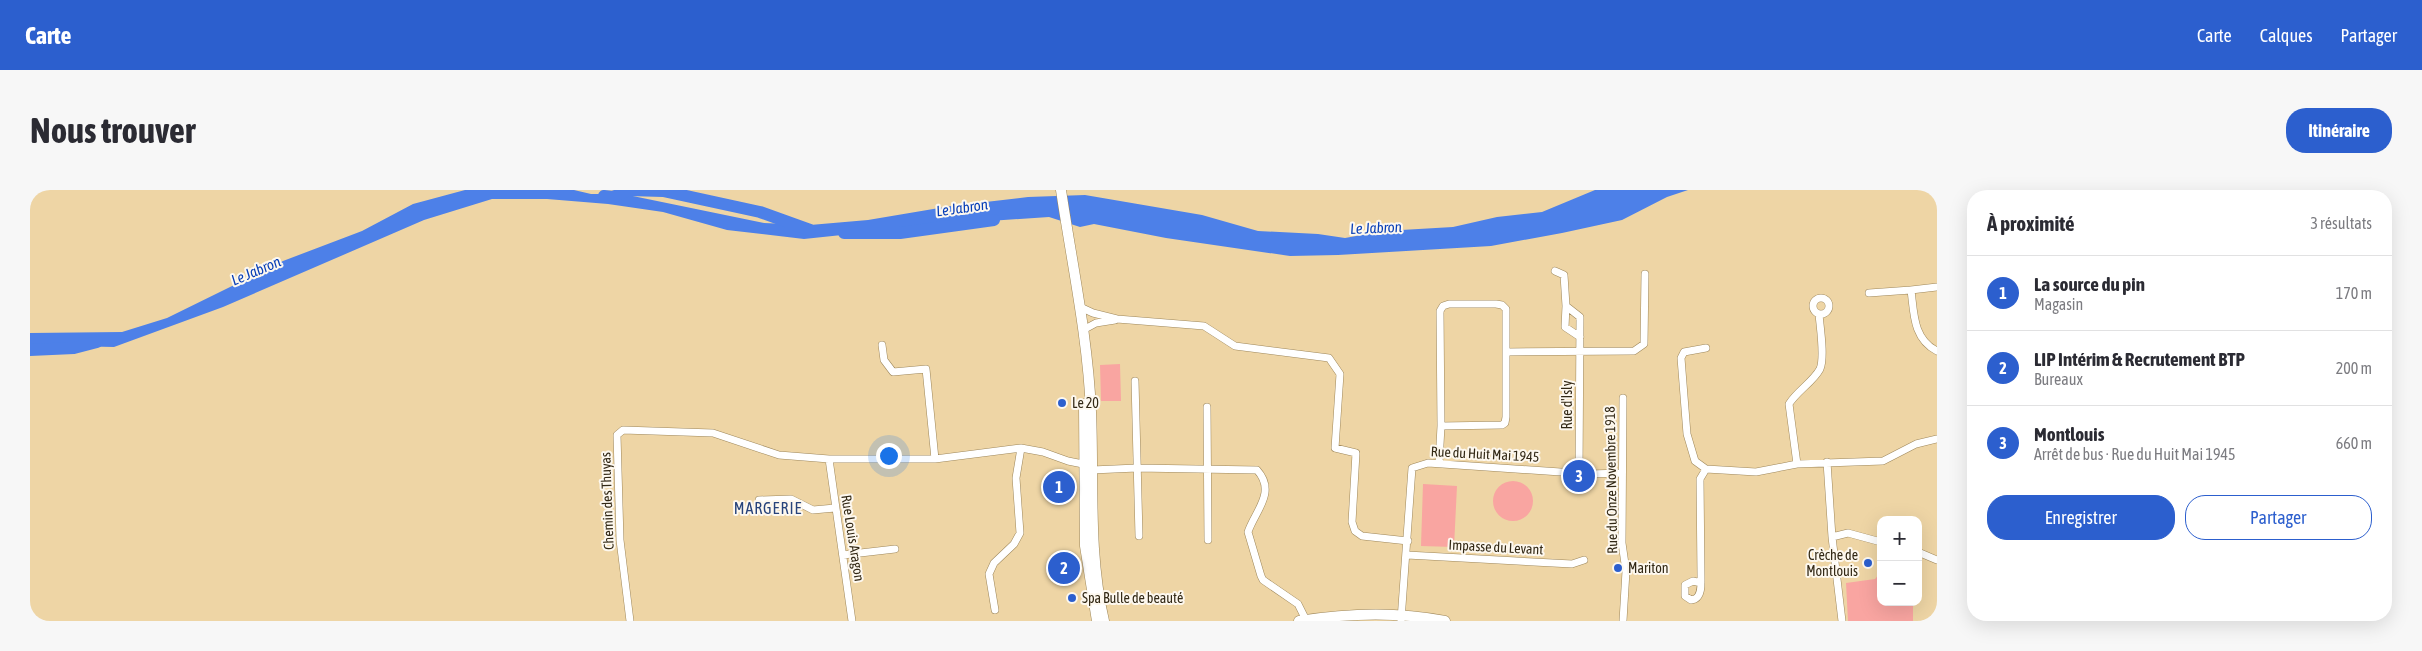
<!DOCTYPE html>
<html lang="fr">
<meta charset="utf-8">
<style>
body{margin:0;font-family:"Asap Condensed",sans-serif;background:#f7f7f7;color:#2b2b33}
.controls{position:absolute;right:15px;bottom:15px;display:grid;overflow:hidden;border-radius:10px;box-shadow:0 5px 20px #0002}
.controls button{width:45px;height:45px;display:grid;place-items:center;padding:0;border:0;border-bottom:1px solid #e1e1e2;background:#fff;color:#2b2b33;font:25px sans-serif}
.you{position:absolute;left:858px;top:265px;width:18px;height:18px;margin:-12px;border:4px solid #fff;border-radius:50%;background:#1a73e8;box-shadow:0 0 0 8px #1a73e833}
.badge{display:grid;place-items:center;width:32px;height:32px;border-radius:50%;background:#2c5fce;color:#fff;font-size:16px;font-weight:700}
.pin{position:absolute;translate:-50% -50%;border:2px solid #fff;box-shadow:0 1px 5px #0006}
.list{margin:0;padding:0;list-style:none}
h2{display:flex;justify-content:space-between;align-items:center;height:65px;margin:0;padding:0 20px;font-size:21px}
h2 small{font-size:16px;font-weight:400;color:#7c7c81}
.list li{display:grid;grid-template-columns:32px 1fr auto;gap:15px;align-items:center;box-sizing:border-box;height:75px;padding:0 20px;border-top:1px solid #e1e1e2}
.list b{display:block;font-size:19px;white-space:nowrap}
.list p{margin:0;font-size:16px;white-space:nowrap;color:#7c7c81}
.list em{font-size:16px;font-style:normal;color:#7c7c81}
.actions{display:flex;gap:10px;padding:15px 20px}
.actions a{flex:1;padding:11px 0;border:1px solid #2c5fce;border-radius:20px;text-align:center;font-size:18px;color:#2c5fce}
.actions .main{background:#2c5fce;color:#fff}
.map{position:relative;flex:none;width:1907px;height:431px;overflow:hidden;border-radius:20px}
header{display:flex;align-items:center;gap:30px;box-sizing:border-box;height:70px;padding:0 25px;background:#2c5fce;color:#fff}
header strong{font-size:24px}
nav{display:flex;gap:28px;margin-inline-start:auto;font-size:18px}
.intro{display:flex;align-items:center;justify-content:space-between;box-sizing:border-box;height:120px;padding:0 30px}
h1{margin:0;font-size:35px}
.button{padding:12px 22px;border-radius:20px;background:#2c5fce;color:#fff;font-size:18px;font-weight:700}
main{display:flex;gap:30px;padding:0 30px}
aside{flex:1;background:#fff;border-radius:20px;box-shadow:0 5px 20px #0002}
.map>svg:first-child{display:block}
.green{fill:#f9a5a1}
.water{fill:#4d80e8}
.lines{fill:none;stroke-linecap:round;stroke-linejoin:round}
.river{stroke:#4d80e8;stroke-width:12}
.street-casing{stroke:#9e875a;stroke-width:8}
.secondary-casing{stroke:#9e875a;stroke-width:11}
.street{stroke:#fff;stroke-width:7}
.secondary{stroke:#fff;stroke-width:10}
.poi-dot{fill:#2c5fce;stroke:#fdf8ef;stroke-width:2}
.labels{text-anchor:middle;stroke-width:4;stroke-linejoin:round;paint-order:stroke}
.poi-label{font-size:14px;fill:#322815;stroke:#fdf8ef;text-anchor:start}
.street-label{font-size:14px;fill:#322815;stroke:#fdf8ef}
.water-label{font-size:15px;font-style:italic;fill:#073eb7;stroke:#fdf8ef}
.quarter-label{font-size:16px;letter-spacing:1px;fill:#27437a;stroke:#fdf8ef}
</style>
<header>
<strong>Carte</strong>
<nav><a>Carte</a><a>Calques</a><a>Partager</a></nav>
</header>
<div class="intro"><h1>Nous trouver</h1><a class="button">Itinéraire</a></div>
<main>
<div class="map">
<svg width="1907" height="431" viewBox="0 0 1907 431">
<rect width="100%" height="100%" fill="#eed5a5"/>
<!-- green -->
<path class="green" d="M1090 174 1091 211H1071L1070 175Z
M1463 311a20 20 0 1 1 40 0a20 20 0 1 1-40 0Z
M1393 294 1427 296 1424 357 1391 356Z
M1851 382V412H1883V431H1818L1816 393 1845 389Z"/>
<!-- water -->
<path class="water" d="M435 0H544L561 4H593L734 33 780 35 838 30 921 16 998 7 1055 5 1172 25 1228 41 1288 44 1315 48 1354 41 1423 37 1467 27 1512 22 1565 0H1658L1637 7 1592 30 1532 43 1461 56 1308 65 1260 66 1136 48 1064 34 1050 37 1019 27 916 34 774 49 697 40 633 22 578 14 517 9H462L394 30 193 117 84 157 38 156 0 165V143L92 142 137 128 253 71 332 41 383 14Z"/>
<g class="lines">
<!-- river -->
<path class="river" d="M574 6 583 7 599 0 633 1 730 22 780 40
M814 43H870L964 30
M0 160 44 158 67 152"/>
<defs>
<path id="street" d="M1525 81 1534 85 1536 116 1550 127 1549 283
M1907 97 1881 100C1884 123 1883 149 1907 161
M1839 103 1881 100
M1783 116a8 8 0 1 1 16 0a8 8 0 1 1-16 0Z
M1419 114H1466L1472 115 1476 119V227L1475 233 1472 235 1411 236 1410 121 1413 116Z
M1536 116 1535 137 1550 147
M1050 117 1063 123 1087 129 1174 136 1205 156 1299 168 1310 184 1305 258 1326 263 1322 332 1325 341 1332 346 1378 351
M1053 140 1066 133 1085 130
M852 155 854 170 863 182 896 179 905 269
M1676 158 1654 162 1651 168 1657 244 1665 271 1676 279 1726 282 1767 274 1853 271 1886 254 1907 249
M1477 162 1604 161 1614 154 1615 84
M1105 191 1109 346
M1177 217 1178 350
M799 269 822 431
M1797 272 1802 347 1812 431
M1409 273 1411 236
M1767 274 1759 214C1767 201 1783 192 1790 179 1795 167 1790 137 1789 124
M1062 280 1107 278 1227 280C1247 302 1225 321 1218 342L1231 386 1233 390 1268 414 1276 430
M729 310 761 309 783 320 805 318
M1802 347 1818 343 1851 352
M1888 362 1907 370
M813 365 865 359
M1377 365 1542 374 1554 370
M1671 393 1663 391 1655 395V406L1661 410 1665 409C1672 405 1671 394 1671 386L1670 289 1676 279
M965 420 959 384 964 373 984 354 990 343 986 288 991 258
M1371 430 1382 278 1398 273 1560 284 1592 283
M600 431 590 350 587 245 593 240 683 243 749 265 799 269H905L991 258 1013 262 1038 271 1058 275
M1593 431 1596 381 1592 353 1593 208"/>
<path id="secondary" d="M1031 0C1042 74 1058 148 1061 222 1064 291 1058 363 1074 431
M1054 214 1055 356 1067 431
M1269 431C1318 423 1365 421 1415 431"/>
</defs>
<!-- street casing -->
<use href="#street" class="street-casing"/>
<!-- secondary casing -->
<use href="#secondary" class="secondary-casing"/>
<!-- street -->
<use href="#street" class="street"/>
<!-- secondary -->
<use href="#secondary" class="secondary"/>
</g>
<!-- markers -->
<g class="poi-dot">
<circle cx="1032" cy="213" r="5"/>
<circle cx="1838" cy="373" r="5"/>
<circle cx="1588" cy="378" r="5"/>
<circle cx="1042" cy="408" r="5"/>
</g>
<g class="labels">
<!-- poi labels -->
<g class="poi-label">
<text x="1042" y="218">Le 20</text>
<text x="1828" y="370" text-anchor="end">Crèche de<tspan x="1828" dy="16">Montlouis</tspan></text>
<text x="1598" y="383">Mariton</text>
<text x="1052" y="413">Spa Bulle de beauté</text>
</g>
<!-- street labels -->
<g class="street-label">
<text transform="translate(1537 215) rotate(-90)" y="5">Rue d'Isly</text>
<text transform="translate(1455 264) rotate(3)" y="5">Rue du Huit Mai 1945</text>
<text transform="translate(1581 290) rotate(-91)" y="5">Rue du Onze Novembre 1918</text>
<text transform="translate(577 311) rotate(-92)" y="5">Chemin des Thuyas</text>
<text transform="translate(823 348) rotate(81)" y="5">Rue Louis Aragon</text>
<text transform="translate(1466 357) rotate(3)" y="5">Impasse du Levant</text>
</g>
<!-- water labels -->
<g class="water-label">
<text transform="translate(932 18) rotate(-8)" y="5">Le Jabron</text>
<text transform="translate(1346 38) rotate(-2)" y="5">Le Jabron</text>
<text transform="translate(226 81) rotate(-23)" y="5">Le Jabron</text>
</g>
<!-- quarter labels -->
<g class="quarter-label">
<text x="738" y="324">MARGERIE</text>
</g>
</g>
</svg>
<div class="controls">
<button>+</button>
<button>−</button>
</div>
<div class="you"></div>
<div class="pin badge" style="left:1029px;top:297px">1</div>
<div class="pin badge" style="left:1034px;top:378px">2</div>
<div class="pin badge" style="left:1549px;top:286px">3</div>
</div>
<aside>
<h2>À proximité<small>3 résultats</small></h2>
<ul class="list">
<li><span class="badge">1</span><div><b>La source du pin</b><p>Magasin</p></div><em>170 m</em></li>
<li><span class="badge">2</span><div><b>LIP Intérim &amp; Recrutement BTP</b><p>Bureaux</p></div><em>200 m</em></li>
<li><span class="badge">3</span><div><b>Montlouis</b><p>Arrêt de bus · Rue du Huit Mai 1945</p></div><em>660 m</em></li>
</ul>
<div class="actions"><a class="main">Enregistrer</a><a>Partager</a></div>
</aside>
</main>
